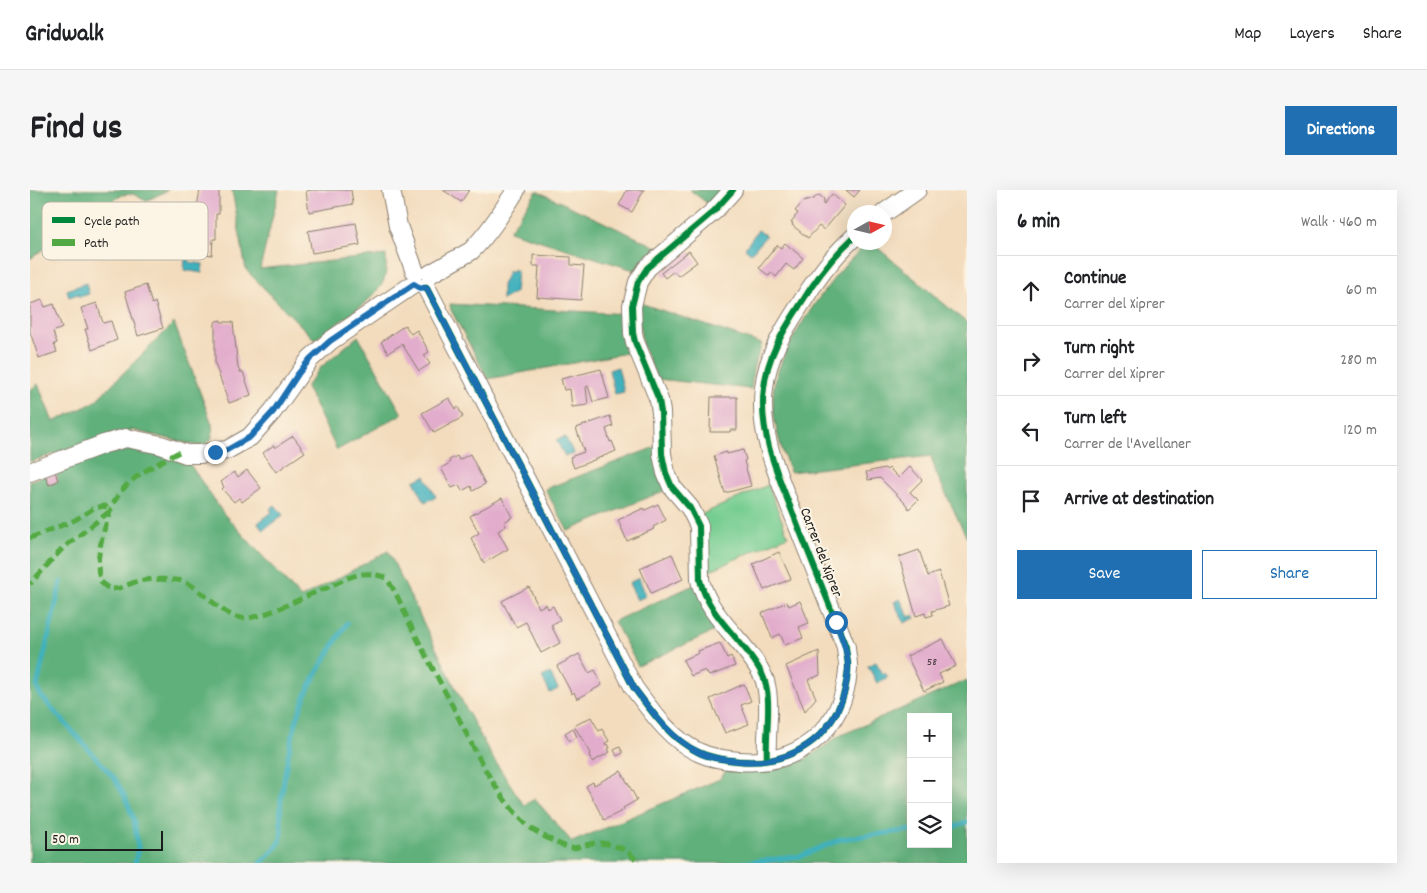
<!DOCTYPE html>
<meta charset="utf-8">
<style>
body{margin:0;font-family:Dekko,sans-serif;background:#f6f6f6;color:#202124}
.controls{position:absolute;right:15px;bottom:15px;display:grid;overflow:hidden;border-radius:0px;box-shadow:0 5px 20px #0002}
.controls button{width:45px;height:45px;display:grid;place-items:center;padding:0;border:0;border-bottom:1px solid #e0e0e0;background:#fff;color:#202124;font:25px sans-serif}
.compass{position:absolute;left:817px;top:15px;width:45px;height:45px;border-radius:50%;background:#fff;box-shadow:0 5px 20px #0002;rotate:82deg}
.scale{position:absolute;left:15px;bottom:12px;width:118px;box-sizing:border-box;padding-left:5px;border:2px solid #1c1c1c;border-top:0;font-size:14px;line-height:18px;white-space:nowrap;color:#1c1c1c;-webkit-text-stroke:4px #fcf5e5;paint-order:stroke}
.stop{position:absolute;width:15px;height:15px;margin:-11px;border:4px solid #1f6fb2;border-radius:50%;background:#fff}
.stop.end{background:#1f6fb2;border-color:#fff;box-shadow:0 1px 5px #0008}
.list{margin:0;padding:0;list-style:none}
h2{display:flex;justify-content:space-between;align-items:center;height:65px;margin:0;padding:0 20px;font-size:21px}
h2 small{font-size:16px;font-weight:400;color:#757577}
.list li{display:grid;grid-template-columns:32px 1fr auto;gap:15px;align-items:center;box-sizing:border-box;height:70px;padding:0 20px;border-top:1px solid #e0e0e0}
.list b{display:block;font-size:19px;white-space:nowrap}
.list p{margin:0;font-size:16px;white-space:nowrap;color:#757577}
.list em{font-size:16px;font-style:normal;color:#757577}
.actions{display:flex;gap:10px;padding:15px 20px}
.actions a{flex:1;padding:11px 0;border:1px solid #1f6fb2;border-radius:0px;text-align:center;font-size:18px;color:#1f6fb2}
.actions .main{background:#1f6fb2;color:#fff}
.icon{flex:none;width:28px;height:28px;fill:none;stroke:currentColor;stroke-width:2;stroke-linecap:round;stroke-linejoin:round}
.map{position:relative;flex:none;width:937px;height:673px;overflow:hidden;border-radius:0px}
header{display:flex;align-items:center;gap:30px;box-sizing:border-box;height:70px;padding:0 25px;background:#fff;border-bottom:1px solid #e0e0e0}
header strong{font-size:24px}
nav{display:flex;gap:28px;margin-inline-start:auto;font-size:18px}
.intro{display:flex;align-items:center;justify-content:space-between;box-sizing:border-box;height:120px;padding:0 30px}
h1{margin:0;font-size:35px}
.button{padding:12px 22px;border-radius:0px;background:#1f6fb2;color:#fff;font-size:18px;font-weight:700}
main{display:flex;gap:30px;padding:0 30px}
aside{flex:1;background:#fff;border-radius:0px;box-shadow:0 5px 20px #0002}
.map>svg:first-child{display:block}
.green{fill:#76cd92;stroke:#497457}
.forest{fill:#60b07c;stroke:#3e664c;fill-rule:evenodd}
.water{fill:#41b0bc;stroke:#2e666c}
.lines{fill:none;stroke-linecap:round;stroke-linejoin:round}
.stream{stroke:#41b0bc;stroke-width:5}
.building{fill:#e2adcc}
.minor-casing{stroke:#887c6c;stroke-width:20}
.minor{stroke:#fff;stroke-width:18}
.quiet{stroke:#52a943;stroke-width:5;stroke-dasharray:10 5;stroke-linecap:butt}
.cycleway-casing{stroke:#fcf5e5;stroke-width:9}
.cycleway{stroke:#00873e;stroke-width:6}
.route{stroke:#1f6fb2;stroke-width:6}
.labels{text-anchor:middle;stroke-width:4;stroke-linejoin:round;paint-order:stroke}
.number-label{font-size:12px;fill:#4e4048}
.street-label{font-size:15px;fill:#1c1c1c;stroke:#fcf5e5}
.key{fill:#fcf5e5;stroke:#b9b4a9;stroke-width:1}
.key-label{font-size:14px;fill:#1c1c1c}
</style>
<header>
<strong>Gridwalk</strong>
<nav><a>Map</a><a>Layers</a><a>Share</a></nav>
</header>
<div class="intro"><h1>Find us</h1><a class="button">Directions</a></div>
<main>
<div class="map">
<svg width="937" height="673" viewBox="0 0 937 673">
<rect width="100%" height="100%" fill="#fcf5e5"/>
<filter id="ink" filterUnits="userSpaceOnUse"><feTurbulence type="fractalNoise" baseFrequency=".02" numOctaves="2"/><feDisplacementMap in="SourceGraphic" scale="10" xChannelSelector="R" yChannelSelector="G"/><feConvolveMatrix kernelMatrix="1 2 1 2 8 2 1 2 1" color-interpolation-filters="sRGB"/></filter>
<filter id="wash" filterUnits="userSpaceOnUse"><feTurbulence type="fractalNoise" baseFrequency=".0096" numOctaves="4" result="noise"/><feDisplacementMap in="SourceGraphic" scale="20" xChannelSelector="R" yChannelSelector="G"/><feGaussianBlur stdDeviation="1.12" result="paint"/><feColorMatrix in="noise" values="0 0 0 0 0 0 0 0 0 0 0 0 0 0 0 0 0 1.4 0 .05"/><feComposite in="paint" operator="in"/></filter>
<g filter="url(#wash)">
<rect width="100%" height="100%" fill="#f3dcbd"/>
<!-- green -->
<path class="green" d="M738 295 758 346 674 383 670 325Z"/>
<!-- forest -->
<path class="forest" d="M0 0H138L116 11 103 4 91 5 0 69Z
M202 0H249L230 79 356 65C356 74 357 83 353 92 344 112 303 135 285 150L216 80Z
M660 0H696L681 16Z
M507 1 631 59 607 81 479 41Z
M838 53H842L937 133V348L906 283 901 266 760 282C750 255 740 226 744 196 751 154 806 79 838 53Z
M607 112 732 154 723 179 721 199 627 189 612 154Z
M420 114 596 124 602 162 458 189 421 120Z
M144 133 182 234C183 247 183 253 169 256L102 240 32 261 0 272V200L8 194 23 232 63 213Z
M328 146 372 224 307 260 276 197 290 178Z
M628 256 638 299 538 341 515 299Z
M101 260H114L159 273 193 323 271 408 358 361 433 513 462 567 494 615 505 609 542 652 690 589 696 581C748 584 766 579 807 547L937 490V673H0V291L15 285 19 295 28 291 25 281C50 272 74 261 101 260ZM881 527H918V654H881Z
M666 394 693 437 608 476 584 431Z"/>
<!-- water -->
<path class="water" d="M728 40 736 46 721 63 715 58Z
M155 68 160 69 159 72 173 74 172 83 154 80Z
M479 80 481 83 482 80H487L485 103 472 110V95Z
M56 93 59 104 49 107 48 104 39 107 37 100Z
M588 177 594 202 585 204 579 180Z
M535 247 544 264 535 266 526 250Z
M395 286 406 307 395 312 384 291Z
M245 315 253 325 233 340 228 333 242 322 240 319Z
M609 388 616 406 607 410 599 393Z
M870 409 879 427 883 425 885 428 874 433 864 412Z
M846 472 853 484 855 483 858 487 847 493 838 476Z
M520 483 528 499 520 503 512 487Z"/>
<g class="lines">
<!-- stream -->
<path class="stream" d="M31 392 7 496 10 505 85 589 95 607 104 630 108 658 105 673
M918 639 937 632
M230 673C263 647 247 644 251 610 256 574 262 536 277 502 288 478 304 455 317 433
M713 673 771 666 811 649 881 640"/>
</g>
<g id="blocks">
<!-- building -->
<path class="building" d="M170 0H189V24H186V49H183L182 65 159 61Z
M282 0H321L323 14 279 22 276 1Z
M413 0H439L431 12Z
M597 0H614L602 22 589 15Z
M816 0H830L824 7Z
M802 4 815 15 794 40 789 36 778 48 762 35 763 33 761 32 768 23 765 21 773 12 783 9 789 5 794 9 793 15Z
M326 33 330 55 282 63 278 41Z
M755 53 773 68 764 80 756 74 746 87 741 82 739 86 729 78 747 55 751 58Z
M659 61 667 72 648 86 644 81 635 88 631 83Z
M503 65 541 67V75L554 76 551 110 507 107 509 76H503Z
M116 95 122 114 125 112 133 138 108 146 95 102Z
M12 110 15 117 24 114 32 138 23 142 27 153 24 154 27 162 9 168 0 142V114Z
M67 113 73 133 81 131 87 150 62 160 55 139H58L51 118Z
M191 130V132H203L208 178 210 182H213L221 205 199 213 185 174V133L186 131Z
M375 135 381 144 387 140 399 162 394 165 400 174 389 181 372 154 358 163 351 152Z
M571 179 579 208 563 212 558 196 556 197 558 215 542 217 540 199 534 200 531 189Z
M681 207H707V240H700V242H680Z
M419 208 426 219 428 217 433 227 404 243 392 223Z
M580 226 583 236 576 239 580 252 582 251 586 261 544 278 540 267 554 262 546 238Z
M263 246 275 262 246 282 233 263 244 255 245 258Z
M713 260 716 270 714 271 721 296 695 303 684 266 697 262V264Z
M440 264 455 294 443 301 441 296 432 301 429 295 422 298 411 278 420 273 419 270 427 266 429 270Z
M880 277 892 290 880 302 888 310 879 319 875 313 850 288 838 290 836 282 855 278 857 280 859 278 869 288Z
M217 280 231 298 212 312 209 308 204 312 192 299 194 297 191 292 204 282 208 287Z
M25 281 28 291 19 295 15 285Z
M472 308 482 327 474 332 476 336 468 341 478 359 454 373 441 348 449 343 440 326Z
M628 314 636 330 623 337 624 339 597 351 588 330 614 318 615 320Z
M889 360 898 386 909 382 919 416 902 421 903 425 896 427 895 423 886 426 869 367Z
M749 362 761 389 734 400 723 374Z
M642 364 653 389 621 403 610 378Z
M499 397 509 418 516 414 518 419 523 416 530 430 521 435 530 453 511 463 496 432 486 437 472 411Z
M770 411 779 433 769 437 773 448 755 455 750 444 742 448 732 423 757 412 759 416Z
M913 449 926 476 909 484 913 492 894 501 877 466Z
M690 453 697 468 701 466 705 476 679 486 675 480 661 486 653 470 669 463 668 461Z
M789 461 790 485 778 490 786 508 775 521 756 476Z
M549 464 559 483 565 480 572 495 547 509 544 502 542 504 527 476Z
M714 494 721 511 711 515 719 534 695 543 680 509Z
M561 527 569 541 572 539 579 551 575 553 576 555 578 554 580 558 578 559 580 562 562 572 559 565 561 563 544 536Z
M543 538 547 547 539 551 535 543Z
M590 557 593 563 587 566 584 560Z
M591 581 607 610 593 618 594 620 574 630 556 596 563 592 564 595Z"/>
</g>
</g>
<g filter="url(#ink)">
<use href="#blocks" fill-opacity="0" stroke="#887c6c" stroke-width="1"/>
<g class="lines">
<defs>
<path id="minor" d="M361 0 368 36 385 82
M703 0 684 21 617 78 608 92 602 116 603 143 605 152 629 210 631 222 632 264 636 283 642 297 660 318 669 336 670 390C679 429 717 452 733 486 743 507 735 546 737 570
M854 23 887 0
M400 84 441 61C459 43 472 22 486 0
M396 97 604 498C622 522 640 549 668 562 680 568 696 570 709 571 768 576 813 541 818 480 819 473 816 465 816 457 799 413 781 370 764 326 748 286 728 242 734 198 737 167 753 141 770 115 785 90 803 66 824 47
M0 282 74 254 96 248 131 255 156 264H170L197 260 220 247 243 221 280 169 300 151 384 94"/>
</defs>
<!-- minor casing -->
<use href="#minor" class="minor-casing"/>
<!-- minor -->
<use href="#minor" class="minor"/>
<!-- quiet -->
<path class="quiet" d="M149 262C122 277 91 289 80 322 74 338 55 397 83 399 92 399 100 393 108 391 119 389 135 389 146 390 171 391 191 432 218 428 243 424 266 410 289 401 313 392 329 376 356 388 369 405 374 424 384 442 397 469 412 495 426 523 446 562 464 603 496 634 503 641 533 658 543 658 550 657 558 654 565 653 581 652 600 659 608 673
M0 348 45 330 64 318 75 316 80 321 33 358 0 394"/>
<defs>
<path id="cycleway" d="M703 0 684 21 617 78 608 92 602 116 603 143 605 152 629 210 631 222 632 264 636 283 642 297 660 318 669 336 670 390C679 429 717 452 733 486 743 507 735 546 737 570
M396 97 604 498C622 522 640 549 668 562 680 568 696 570 709 571 768 576 813 541 818 480 819 473 816 465 816 457 799 413 781 370 764 326 748 286 728 242 734 198 737 167 753 141 770 115 785 90 803 66 824 47"/>
</defs>
<!-- cycleway casing -->
<use href="#cycleway" class="cycleway-casing"/>
<!-- cycleway -->
<use href="#cycleway" class="cycleway"/>
</g>
</g>
<g class="lines" filter="url(#ink)">
<!-- route -->
<path class="route" d="M185 262 197 260 220 247 243 222 268 184 280 169 300 151 384 94 390 98 396 97 604 498C622 522 640 548 668 562 679 568 696 570 709 571 768 576 813 541 818 480 819 464 812 448 806 432"/>
</g>
<g class="labels">
<!-- number labels -->
<g class="number-label">
<text x="902" y="475">58</text>
</g>
<!-- street labels -->
<g class="street-label">
<text transform="translate(792 362) rotate(69)" y="5">Carrer del Xiprer</text>
</g>
</g>
<!-- legend -->
<rect x="12" y="12" width="166" height="58" rx="8" class="key"/>
<rect x="22" y="27" width="23" height="6" fill="#00873e"/>
<rect x="22" y="49" width="23" height="7" fill="#52a943"/>
<g class="key-label">
<text x="54" y="35">Cycle path</text>
<text x="54" y="57">Path</text>
</g>
</svg>
<div class="controls">
<button>+</button>
<button>−</button>
<button><svg class="icon" aria-label="layers" viewBox="0 0 24 24"><path d="M12 4l9 5-9 5-9-5zM3 14l9 5 9-5"/></svg></button>
</div>
<svg class="compass" viewBox="-18 -18 36 36"><path d="M0-13l5 13h-10z" fill="#e53935"/><path d="M0 13l5-13h-10z" fill="#757577"/></svg>
<div class="scale">50 m</div>
<div class="stop" style="left:806px;top:432px"></div>
<div class="stop end" style="left:185px;top:262px"></div>
</div>
<aside>
<h2>6 min<small>Walk · 460 m</small></h2>
<ul class="list">
<li><svg class="icon" aria-label="ahead" viewBox="0 0 24 24"><path d="M12 20V5M6 11l6-6 6 6"/></svg><div><b>Continue</b><p>Carrer del Xiprer</p></div><em>60 m</em></li>
<li><svg class="icon" aria-label="right" viewBox="0 0 24 24"><path d="M7 20v-9h11M14 6l5 5-5 5"/></svg><div><b>Turn right</b><p>Carrer del Xiprer</p></div><em>280 m</em></li>
<li><svg class="icon" aria-label="left" viewBox="0 0 24 24"><path d="M17 20v-9H6M10 6l-5 5 5 5"/></svg><div><b>Turn left</b><p>Carrer de l'Avellaner</p></div><em>120 m</em></li>
<li><svg class="icon" aria-label="arrive" viewBox="0 0 24 24"><path d="M6 21V4h12l-3 4 3 4H6"/></svg><div><b>Arrive at destination</b></div></li>
</ul>
<div class="actions"><a class="main">Save</a><a>Share</a></div>
</aside>
</main>
